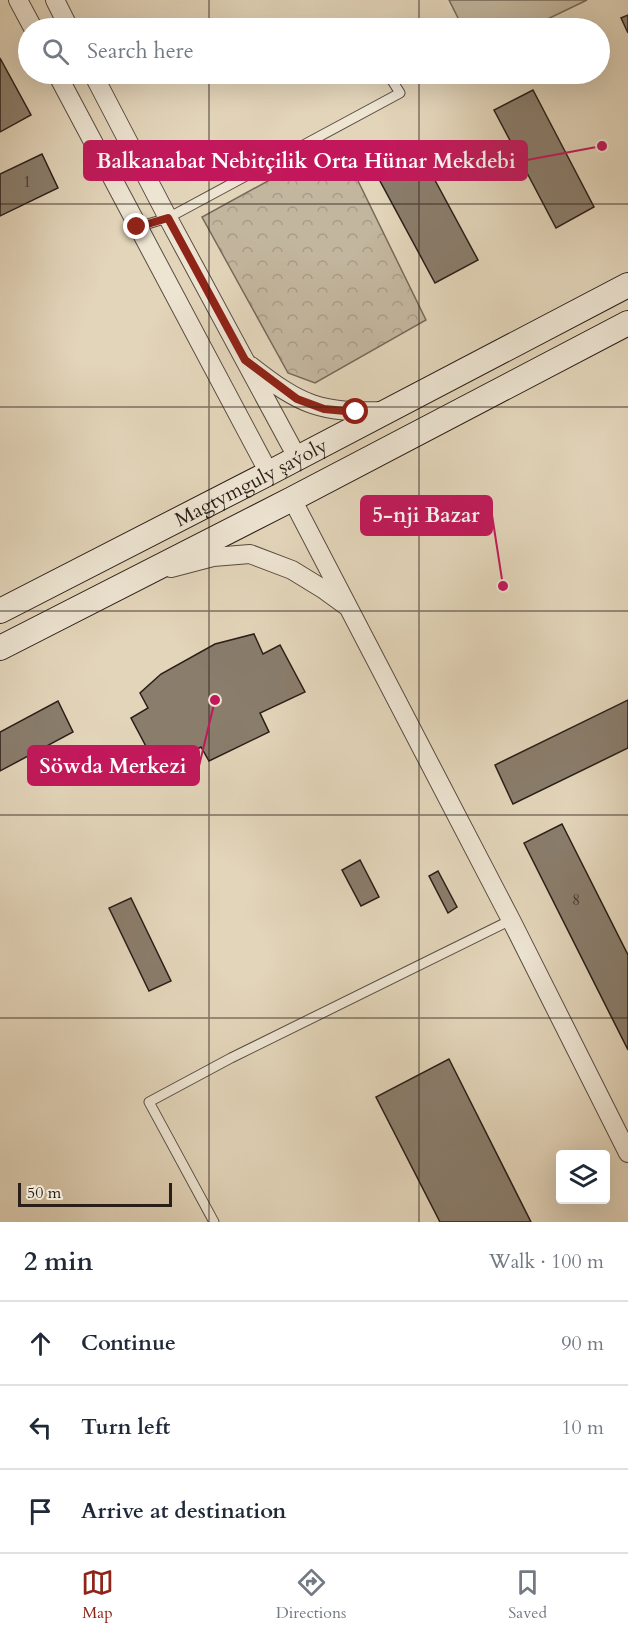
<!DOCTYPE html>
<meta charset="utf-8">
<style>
body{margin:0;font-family:Cardo,serif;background:#f2f2f3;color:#1f2937}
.controls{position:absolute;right:18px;bottom:18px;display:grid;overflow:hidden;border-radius:6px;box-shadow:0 6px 24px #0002}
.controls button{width:54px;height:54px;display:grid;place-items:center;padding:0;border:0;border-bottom:2px solid #e0e1e3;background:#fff;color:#1f2937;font:30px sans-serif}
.scale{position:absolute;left:18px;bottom:15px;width:154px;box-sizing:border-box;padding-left:6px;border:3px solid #291e18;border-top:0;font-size:16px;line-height:21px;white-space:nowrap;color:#291e18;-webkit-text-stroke:4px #ede4d2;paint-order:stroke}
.stop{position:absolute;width:18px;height:18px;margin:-14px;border:4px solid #8f2418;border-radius:50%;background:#fff}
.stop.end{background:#8f2418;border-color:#fff;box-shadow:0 2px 6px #0008}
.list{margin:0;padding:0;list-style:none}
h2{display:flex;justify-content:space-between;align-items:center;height:78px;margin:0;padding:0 24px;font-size:26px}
h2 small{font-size:20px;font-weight:400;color:#747a83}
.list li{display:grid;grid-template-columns:39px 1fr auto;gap:18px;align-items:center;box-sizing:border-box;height:84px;padding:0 24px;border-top:2px solid #e0e1e3}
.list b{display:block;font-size:22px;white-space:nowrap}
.list em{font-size:20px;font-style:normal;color:#747a83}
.icon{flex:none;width:33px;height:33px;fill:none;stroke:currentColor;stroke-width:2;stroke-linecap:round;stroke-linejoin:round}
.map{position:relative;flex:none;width:628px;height:1222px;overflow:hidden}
.search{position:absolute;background:#fff;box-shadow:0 6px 24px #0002;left:18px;right:18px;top:18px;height:66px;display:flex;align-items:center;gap:15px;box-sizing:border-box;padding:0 21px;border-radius:33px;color:#747a83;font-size:22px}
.sheet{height:330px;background:#fff}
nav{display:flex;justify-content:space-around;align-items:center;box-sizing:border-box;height:84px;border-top:2px solid #e0e1e3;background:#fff;font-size:16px;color:#747a83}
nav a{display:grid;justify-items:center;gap:3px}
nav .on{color:#8f2418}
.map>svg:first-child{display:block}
.park{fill:url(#park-crowns);stroke:#766a5b;stroke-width:1.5}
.garden{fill:#c3b69e;stroke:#766a5b;stroke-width:1.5}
.building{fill:#8a7d6c;stroke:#291e18;stroke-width:1.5}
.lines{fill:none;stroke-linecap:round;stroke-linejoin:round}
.lane-casing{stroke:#584c40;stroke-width:11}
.street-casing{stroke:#584c40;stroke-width:20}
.secondary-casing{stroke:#291e18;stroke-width:26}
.lane{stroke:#ede4d2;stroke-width:9}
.street{stroke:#ede4d2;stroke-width:18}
.secondary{stroke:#ede4d2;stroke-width:24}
.route{stroke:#8f2418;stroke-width:8}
.grid{fill:none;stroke:#291e18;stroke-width:1.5;stroke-opacity:0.55}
.labels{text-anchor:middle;stroke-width:6;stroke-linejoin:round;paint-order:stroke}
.number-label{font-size:16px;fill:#41362d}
.street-label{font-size:20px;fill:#291e18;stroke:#ede4d2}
.leader{fill:none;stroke:#c2185b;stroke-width:2}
.callout-dot{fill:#c2185b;stroke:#ede4d2;stroke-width:2}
.callout{fill:#c2185b;stroke:#c2185b;stroke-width:2}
.callout-label{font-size:21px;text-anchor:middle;font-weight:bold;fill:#fff}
</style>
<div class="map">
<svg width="628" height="1222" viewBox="0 0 628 1222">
<defs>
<pattern id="park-crowns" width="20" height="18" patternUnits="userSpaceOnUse" patternTransform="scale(1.5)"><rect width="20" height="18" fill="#c3b69e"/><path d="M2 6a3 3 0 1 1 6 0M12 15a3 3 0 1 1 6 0" fill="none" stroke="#a89c87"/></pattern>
</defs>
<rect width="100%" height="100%" fill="#e3d5ba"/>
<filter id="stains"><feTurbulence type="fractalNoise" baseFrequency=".00333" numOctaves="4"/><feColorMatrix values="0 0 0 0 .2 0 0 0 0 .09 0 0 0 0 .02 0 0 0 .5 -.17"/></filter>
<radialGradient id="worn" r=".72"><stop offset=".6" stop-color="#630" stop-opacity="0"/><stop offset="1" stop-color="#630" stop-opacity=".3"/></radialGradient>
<!-- park -->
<path class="park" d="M339 142 426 320 315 383 288 373 202 217Z"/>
<!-- garden -->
<path class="garden" d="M449 0H587L529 28H463Z"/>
<!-- building -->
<path class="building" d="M628 15V33L621 18Z
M0 58 31 115 0 132Z
M533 90 594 207 556 228 494 110Z
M416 145 478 260 435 283 373 168Z
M42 154 58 188 0 216V174Z
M254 634 263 654 280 645 305 692 260 713 269 732 209 761 201 747 158 769 131 718 148 708 140 693 161 674 215 644Z
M628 700V748L513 804 495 765Z
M58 701 73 732 0 771V732Z
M562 824 628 955V1050L524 843Z
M360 860 379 897 361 906 342 870Z
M438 871 457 907 448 913 429 876Z
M131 898 171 981 149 991 109 908Z
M449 1059 531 1222H440L376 1097Z"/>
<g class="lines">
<defs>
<path id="lane" d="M137 227 168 218 400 93 388 74
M214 1222 149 1102 231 1058 511 920"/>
<path id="street" d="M18 0 33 28
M55 0 69 28
M57 74 269 473
M93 74 168 218 297 457
M251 366C302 406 320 413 385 411
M292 499 511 920 628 1153
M171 568 213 557 250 554 292 570 323 589 345 605"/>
<g id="secondary">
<path id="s1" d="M0 611 269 473 628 285"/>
<path d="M0 648 292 499 628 323"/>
</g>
</defs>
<!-- lane casing -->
<use href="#lane" class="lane-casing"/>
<!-- street casing -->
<use href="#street" class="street-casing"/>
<!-- secondary casing -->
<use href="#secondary" class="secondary-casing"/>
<!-- lane -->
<use href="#lane" class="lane"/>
<!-- street -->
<use href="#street" class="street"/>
<!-- secondary -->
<use href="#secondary" class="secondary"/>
</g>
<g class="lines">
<!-- route -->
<path class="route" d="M137 227 168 218 245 360 297 399 324 409 356 412"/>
</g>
<!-- grid -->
<path class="grid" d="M209 0V28M419 0V28M209 74V1222M419 74V1222M0 204H628M0 407H628M0 611H628M0 815H628M0 1018H628"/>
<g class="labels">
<!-- number labels -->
<g class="number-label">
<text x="27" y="187">1</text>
<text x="576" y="905">8</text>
</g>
<!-- street labels -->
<g class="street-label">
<text dy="7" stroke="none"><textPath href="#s1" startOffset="282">Magtymguly şaýoly</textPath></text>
</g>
</g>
<!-- callouts -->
<path class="leader" d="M602 146L527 160M503 586L492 515M215 700L199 766"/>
<g class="callout-dot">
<circle cx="602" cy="146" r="6"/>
<circle cx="503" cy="586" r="6"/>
<circle cx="215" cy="700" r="6"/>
</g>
<g class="callout">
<rect x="84" y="141" width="443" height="39" rx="6"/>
<rect x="361" y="496" width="131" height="39" rx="6"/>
<rect x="28" y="746" width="171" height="39" rx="6"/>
</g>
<g class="callout-label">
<text x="306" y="168">Balkanabat Nebitçilik Orta Hünar Mekdebi</text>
<text x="426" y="522">5-nji Bazar</text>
<text x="113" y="773">Söwda Merkezi</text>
</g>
<rect width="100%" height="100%" filter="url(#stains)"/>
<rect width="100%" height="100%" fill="url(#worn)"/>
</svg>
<div class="controls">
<button><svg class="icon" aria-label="layers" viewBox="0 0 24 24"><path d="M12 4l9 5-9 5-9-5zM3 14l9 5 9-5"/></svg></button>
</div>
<div class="scale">50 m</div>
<div class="stop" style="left:356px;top:412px"></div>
<div class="stop end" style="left:137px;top:227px"></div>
<div class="search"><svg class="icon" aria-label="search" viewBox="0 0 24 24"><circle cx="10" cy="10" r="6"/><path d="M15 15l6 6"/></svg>Search here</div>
</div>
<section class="sheet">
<h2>2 min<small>Walk · 100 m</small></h2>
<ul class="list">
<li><svg class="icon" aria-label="ahead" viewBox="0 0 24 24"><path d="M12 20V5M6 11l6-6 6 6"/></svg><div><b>Continue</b></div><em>90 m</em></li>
<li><svg class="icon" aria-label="left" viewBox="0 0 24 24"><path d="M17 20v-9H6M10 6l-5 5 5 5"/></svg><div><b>Turn left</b></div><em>10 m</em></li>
<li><svg class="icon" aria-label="arrive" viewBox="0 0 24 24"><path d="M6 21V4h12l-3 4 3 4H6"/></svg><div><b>Arrive at destination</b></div></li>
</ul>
</section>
<nav>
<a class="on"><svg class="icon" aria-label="map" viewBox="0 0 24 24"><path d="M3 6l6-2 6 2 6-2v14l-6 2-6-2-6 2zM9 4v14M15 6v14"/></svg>Map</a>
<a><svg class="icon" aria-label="directions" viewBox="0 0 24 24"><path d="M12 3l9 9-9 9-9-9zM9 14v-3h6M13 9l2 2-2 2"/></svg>Directions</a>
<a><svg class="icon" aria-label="saved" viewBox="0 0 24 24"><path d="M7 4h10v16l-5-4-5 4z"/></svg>Saved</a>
</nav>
